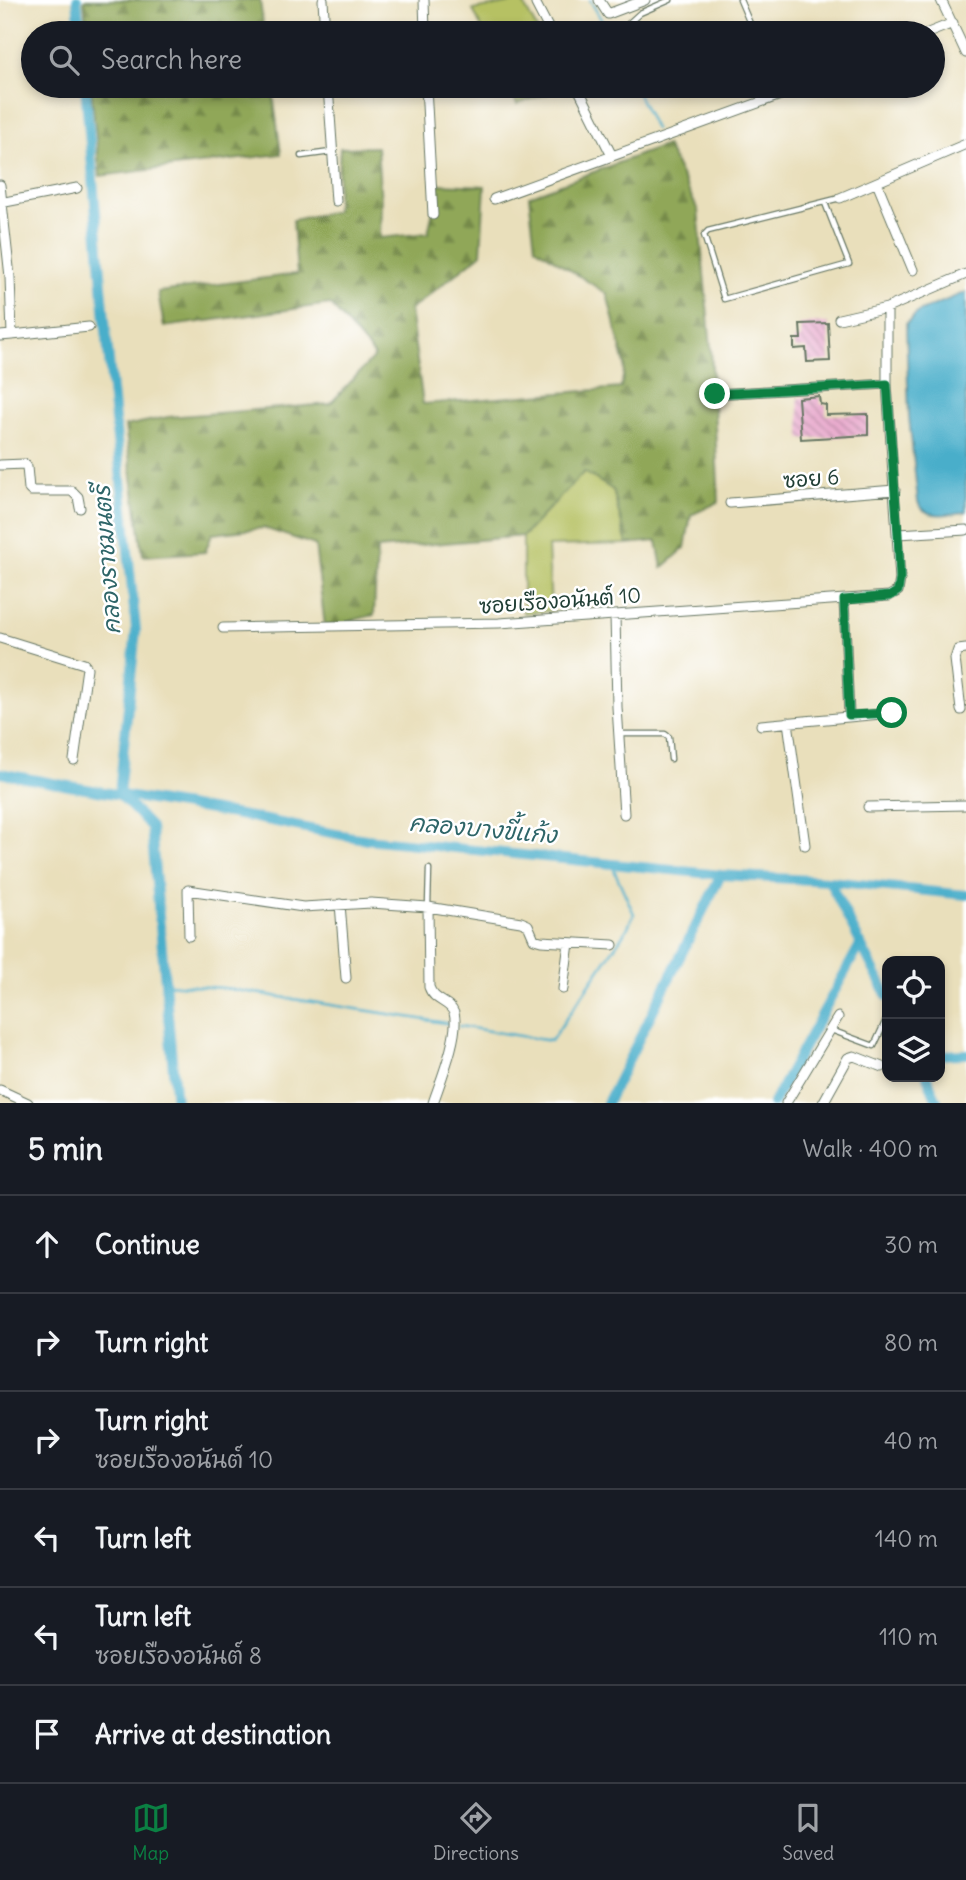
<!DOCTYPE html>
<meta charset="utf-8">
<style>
body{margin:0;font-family:Delius,"Playpen Sans Thai",sans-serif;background:#242831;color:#f1f3f6}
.controls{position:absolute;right:21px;bottom:21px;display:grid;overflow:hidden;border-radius:14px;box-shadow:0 4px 10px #0003}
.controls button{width:63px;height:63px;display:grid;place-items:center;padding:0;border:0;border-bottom:2px solid #363941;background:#171b24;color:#f1f3f6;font:35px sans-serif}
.stop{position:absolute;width:21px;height:21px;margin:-16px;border:5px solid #0b8043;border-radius:50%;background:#fff}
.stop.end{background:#0b8043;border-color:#fff;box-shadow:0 2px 7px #0008}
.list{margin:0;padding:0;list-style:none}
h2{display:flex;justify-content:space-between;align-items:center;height:91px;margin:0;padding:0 28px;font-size:30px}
h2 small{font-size:23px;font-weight:400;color:#9ea1a6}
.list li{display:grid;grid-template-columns:46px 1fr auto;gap:21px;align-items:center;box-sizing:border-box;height:98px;padding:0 28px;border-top:2px solid #363941}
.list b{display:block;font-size:26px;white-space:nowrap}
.list p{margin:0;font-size:23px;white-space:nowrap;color:#9ea1a6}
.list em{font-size:23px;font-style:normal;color:#9ea1a6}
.icon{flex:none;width:38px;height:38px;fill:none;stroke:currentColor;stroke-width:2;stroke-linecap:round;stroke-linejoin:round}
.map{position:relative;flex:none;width:966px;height:1103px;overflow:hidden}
.search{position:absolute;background:#171b24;box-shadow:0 4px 10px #0003;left:21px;right:21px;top:21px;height:77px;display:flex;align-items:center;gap:18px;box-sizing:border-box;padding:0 24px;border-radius:38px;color:#9ea1a6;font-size:26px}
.sheet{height:679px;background:#171b24}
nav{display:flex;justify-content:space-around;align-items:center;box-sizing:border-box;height:98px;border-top:2px solid #363941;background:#171b24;font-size:19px;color:#9ea1a6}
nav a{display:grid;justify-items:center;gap:4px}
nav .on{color:#0b8043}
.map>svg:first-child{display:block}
.green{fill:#b6c163;stroke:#6a7f4c;stroke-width:2}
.forest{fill:url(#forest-firs);stroke:#587246;stroke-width:2}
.water{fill:#4aaeca;stroke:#34767f;stroke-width:2}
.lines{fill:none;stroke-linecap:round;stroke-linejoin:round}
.stream{stroke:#4aaeca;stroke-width:2.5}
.canal{stroke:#4aaeca;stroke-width:10}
.building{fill:url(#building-back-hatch)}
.service-casing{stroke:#667663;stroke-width:7}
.minor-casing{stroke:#667663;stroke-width:11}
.service{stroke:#fff;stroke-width:4.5}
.minor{stroke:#fff;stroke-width:9}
.route{stroke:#0b8043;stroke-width:9}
.labels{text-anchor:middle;stroke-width:5;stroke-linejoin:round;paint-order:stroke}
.street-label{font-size:21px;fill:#1f3d34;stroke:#fff}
.water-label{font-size:23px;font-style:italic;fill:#2e6568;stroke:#fff}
</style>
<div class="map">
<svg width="966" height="1103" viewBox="0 0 966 1103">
<defs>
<pattern id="forest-firs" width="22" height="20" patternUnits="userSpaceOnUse" patternTransform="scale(1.75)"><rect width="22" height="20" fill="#90a759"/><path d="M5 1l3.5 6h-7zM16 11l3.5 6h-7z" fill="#75894a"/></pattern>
<pattern id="building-back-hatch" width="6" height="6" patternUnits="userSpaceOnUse" patternTransform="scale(1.75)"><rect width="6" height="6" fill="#e9aacd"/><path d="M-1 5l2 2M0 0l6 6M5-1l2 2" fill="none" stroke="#bc8ca7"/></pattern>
</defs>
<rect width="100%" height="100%" fill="#fff"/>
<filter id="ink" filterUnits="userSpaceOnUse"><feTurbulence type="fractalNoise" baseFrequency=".0143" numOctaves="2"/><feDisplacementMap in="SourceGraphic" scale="14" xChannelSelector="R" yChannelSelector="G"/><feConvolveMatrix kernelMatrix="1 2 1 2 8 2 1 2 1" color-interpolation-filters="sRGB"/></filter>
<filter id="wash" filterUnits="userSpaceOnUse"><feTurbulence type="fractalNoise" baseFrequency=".00686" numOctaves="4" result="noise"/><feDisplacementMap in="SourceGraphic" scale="28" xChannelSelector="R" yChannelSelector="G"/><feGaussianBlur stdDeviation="1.57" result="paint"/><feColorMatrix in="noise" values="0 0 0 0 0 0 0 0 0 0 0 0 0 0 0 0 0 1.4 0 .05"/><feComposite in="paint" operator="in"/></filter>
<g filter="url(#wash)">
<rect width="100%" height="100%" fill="#e9dfbb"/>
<!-- green -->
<path class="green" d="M522 1 539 33H484L473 10Z
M508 86H566L567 87 517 104Z
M584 471 613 490 627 544 548 546 551 611 523 613V536Z"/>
<!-- forest -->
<path class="forest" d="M84 0H260L264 33H87Z
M91 86H272L281 154 100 176Z
M666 145 698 210 711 348 719 502 691 515 685 548 662 568 657 541 627 544 613 490 584 472 523 536 377 549 374 615 325 627 315 545 264 528 212 534 205 552 143 556 125 426 168 417 330 404 375 356 330 304 164 327 158 292 297 274 293 220 336 211 340 148 377 147 381 202 380 238 428 233 439 184 485 186 481 254 410 310 423 404 621 388 625 365 607 294 535 247 529 196Z"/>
<!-- water -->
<path class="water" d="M966 292V512C949 513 926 521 918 502L909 417 906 324 918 312Z"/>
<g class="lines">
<!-- stream -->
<path class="stream" d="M590 0 609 33
M634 86 655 129
M164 984 223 988 452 1024
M459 1026 551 1041 627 929 634 914 611 863"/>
<!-- canal -->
<path class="canal" d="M77 0 80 33
M85 86 105 320 136 630 119 794 151 827 176 1103
M0 773C79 789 159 801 239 815 281 822 323 833 366 839L721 875 829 881 966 895
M829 881 887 996
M940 1055 966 1054
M927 1077 938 1103
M607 1103 721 875
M773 1103 861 943"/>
</g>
<g id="blocks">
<!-- building -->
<path class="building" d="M828 323 830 361 807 362 806 348 794 349V339H801L800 324Z
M819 396 820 404 826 405V415L868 414V435L801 439 798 398Z"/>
</g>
</g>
<g filter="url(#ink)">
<use href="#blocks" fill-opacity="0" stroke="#667663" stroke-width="2"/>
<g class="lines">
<defs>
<path id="service" d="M740 0 754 33
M628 33 629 23 640 13 670 0
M655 86C668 96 679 91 694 86
M777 86 781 95
M301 156 331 152
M825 203 849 264 724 299 704 235 708 231 840 198
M620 734H665L669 737 671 759
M428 906 429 869
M831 1030 874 1046 886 1020"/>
<path id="minor" d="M323 0 325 33
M424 0 425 33
M599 0 608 14 645 0
M941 0 966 53
M536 4 551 33
M928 33 953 23
M328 86 336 201
M426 86 433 215
M577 86 612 156
M877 183 913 270
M0 185 10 277 12 335 0 336
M840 198 966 144
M494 199 805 86
M0 203 77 188
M839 319 887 308 966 274
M12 335 89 327
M715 394 887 384
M0 465 25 464 27 467 29 489 31 491H72L78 497 80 508
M730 503 895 490
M898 534 966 530
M844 600 849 715
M615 615 617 707 624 814
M223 628 499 623 889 596 898 591 900 579 887 384V308
M0 638 84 664 87 668 74 760
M961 710 955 659 958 650 966 649
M788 722 805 845
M761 725 892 713
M868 807 966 805
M340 904 346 978
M428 907 429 987C434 1002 450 1001 454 1013 460 1034 440 1082 433 1103
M189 936 188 890 303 907 371 903 428 907 521 922 528 925 534 939 541 941 613 945
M563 989 569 943
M0 1090 28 1103
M786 1103 838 1017
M823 1103 848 1058 854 1056 882 1067"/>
</defs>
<!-- service casing -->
<use href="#service" class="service-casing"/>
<!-- minor casing -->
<use href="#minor" class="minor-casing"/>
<!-- service -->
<use href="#service" class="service"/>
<!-- minor -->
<use href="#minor" class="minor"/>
</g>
</g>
<g class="lines" filter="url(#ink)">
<!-- route -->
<path class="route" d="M715 394 887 384 898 534 900 579 898 591 890 596 844 600 849 715 892 713"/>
</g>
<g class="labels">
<!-- street labels -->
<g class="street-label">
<text transform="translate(811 479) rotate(-4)" y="7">ซอย 6</text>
<text transform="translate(560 601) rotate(-4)" y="7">ซอยเรืองอนันต์ 10</text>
</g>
<!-- water labels -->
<g class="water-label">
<text transform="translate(107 560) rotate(-94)" y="8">คลองราชมนตรี</text>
<text transform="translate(483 829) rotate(5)" y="8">คลองบางขี้แก้ง</text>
</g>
</g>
</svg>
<div class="controls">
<button><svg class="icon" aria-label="locate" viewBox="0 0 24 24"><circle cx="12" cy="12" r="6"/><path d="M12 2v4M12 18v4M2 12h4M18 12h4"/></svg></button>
<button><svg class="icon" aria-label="layers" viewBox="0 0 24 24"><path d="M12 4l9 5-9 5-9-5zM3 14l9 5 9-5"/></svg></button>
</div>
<div class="stop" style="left:892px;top:713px"></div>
<div class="stop end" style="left:715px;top:394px"></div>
<div class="search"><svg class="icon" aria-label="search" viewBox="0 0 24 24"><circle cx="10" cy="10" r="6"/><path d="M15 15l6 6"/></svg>Search here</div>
</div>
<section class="sheet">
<h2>5 min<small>Walk · 400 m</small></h2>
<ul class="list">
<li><svg class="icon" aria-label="ahead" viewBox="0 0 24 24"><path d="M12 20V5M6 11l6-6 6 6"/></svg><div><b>Continue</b></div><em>30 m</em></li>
<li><svg class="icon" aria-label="right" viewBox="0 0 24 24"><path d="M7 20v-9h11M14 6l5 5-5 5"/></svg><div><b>Turn right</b></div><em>80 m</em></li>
<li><svg class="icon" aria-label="right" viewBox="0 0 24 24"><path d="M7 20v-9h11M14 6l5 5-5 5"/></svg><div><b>Turn right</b><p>ซอยเรืองอนันต์ 10</p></div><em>40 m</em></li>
<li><svg class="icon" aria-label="left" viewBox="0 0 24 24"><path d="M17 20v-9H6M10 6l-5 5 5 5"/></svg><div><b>Turn left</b></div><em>140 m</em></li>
<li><svg class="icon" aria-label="left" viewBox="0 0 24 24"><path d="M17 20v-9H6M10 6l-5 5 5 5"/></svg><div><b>Turn left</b><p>ซอยเรืองอนันต์ 8</p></div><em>110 m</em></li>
<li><svg class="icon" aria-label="arrive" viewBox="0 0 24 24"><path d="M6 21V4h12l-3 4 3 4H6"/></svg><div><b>Arrive at destination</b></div></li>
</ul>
</section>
<nav>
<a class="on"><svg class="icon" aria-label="map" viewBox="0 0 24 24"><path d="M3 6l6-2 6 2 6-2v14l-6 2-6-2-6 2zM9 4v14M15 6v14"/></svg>Map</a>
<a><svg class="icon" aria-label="directions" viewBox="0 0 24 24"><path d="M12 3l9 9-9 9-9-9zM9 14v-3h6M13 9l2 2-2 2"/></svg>Directions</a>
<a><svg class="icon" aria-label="saved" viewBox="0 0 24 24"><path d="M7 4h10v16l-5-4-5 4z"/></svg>Saved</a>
</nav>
